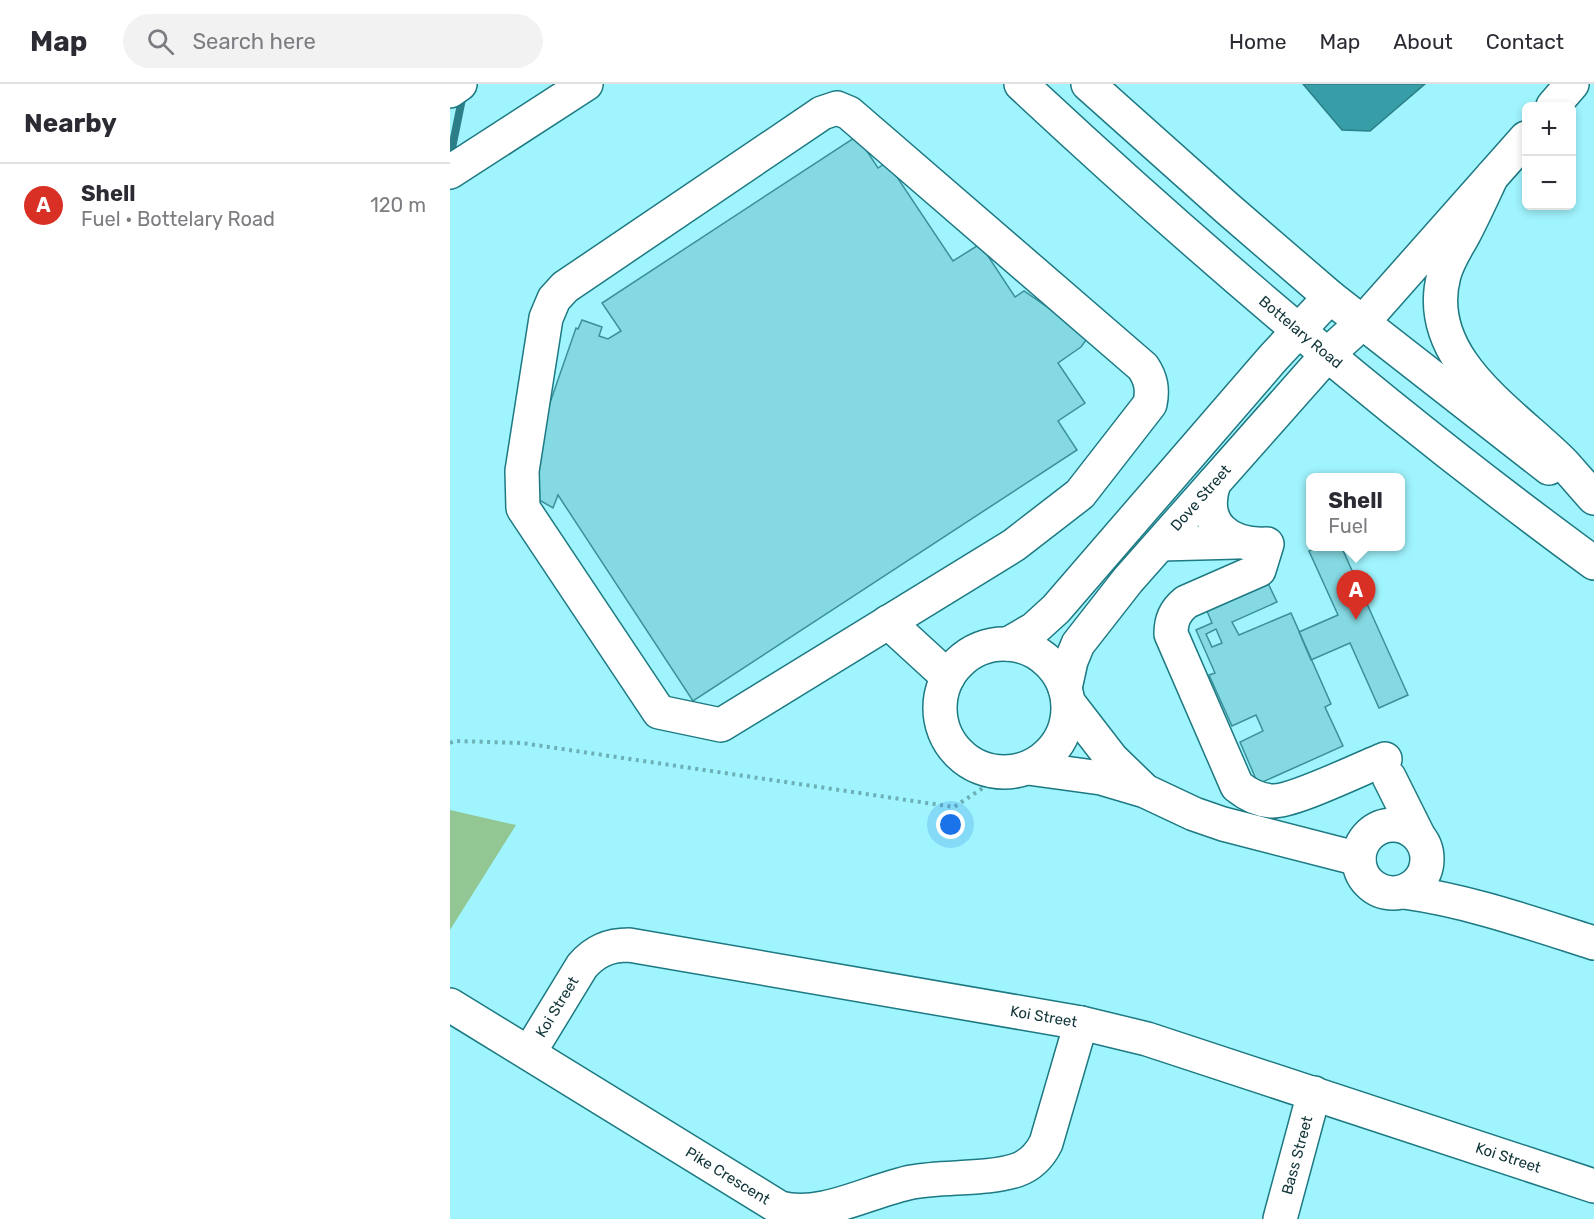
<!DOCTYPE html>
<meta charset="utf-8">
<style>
body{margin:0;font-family:Rubik,sans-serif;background:#f2f2f3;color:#2b2b33}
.controls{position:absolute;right:18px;top:18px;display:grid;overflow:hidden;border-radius:9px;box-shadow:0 3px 9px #0003}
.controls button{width:54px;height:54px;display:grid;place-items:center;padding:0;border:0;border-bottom:2px solid #e1e1e2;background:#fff;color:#2b2b33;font:30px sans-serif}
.you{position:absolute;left:501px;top:741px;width:21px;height:21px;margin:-15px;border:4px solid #fff;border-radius:50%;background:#1a73e8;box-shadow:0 0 0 9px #1a73e833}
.badge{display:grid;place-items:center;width:39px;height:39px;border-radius:50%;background:#d93025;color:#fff;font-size:20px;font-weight:700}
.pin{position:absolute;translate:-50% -50px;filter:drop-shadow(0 2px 3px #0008)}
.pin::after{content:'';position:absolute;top:32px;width:21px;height:18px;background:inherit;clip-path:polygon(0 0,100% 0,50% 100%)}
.popup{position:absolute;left:856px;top:389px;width:99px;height:78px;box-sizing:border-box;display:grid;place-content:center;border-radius:9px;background:#fff;filter:drop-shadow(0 2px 4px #0005);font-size:20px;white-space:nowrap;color:#7c7c81}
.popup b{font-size:22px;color:#2b2b33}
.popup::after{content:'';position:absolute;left:50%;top:100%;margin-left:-12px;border:12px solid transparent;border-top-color:#fff}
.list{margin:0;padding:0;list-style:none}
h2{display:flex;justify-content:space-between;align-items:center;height:78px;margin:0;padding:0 24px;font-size:26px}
h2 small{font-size:20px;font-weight:400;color:#7c7c81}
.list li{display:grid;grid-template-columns:39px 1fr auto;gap:18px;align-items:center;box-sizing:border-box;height:84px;padding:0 24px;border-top:2px solid #e1e1e2}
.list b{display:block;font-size:22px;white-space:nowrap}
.list p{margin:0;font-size:20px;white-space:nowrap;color:#7c7c81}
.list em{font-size:20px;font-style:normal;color:#7c7c81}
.icon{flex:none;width:33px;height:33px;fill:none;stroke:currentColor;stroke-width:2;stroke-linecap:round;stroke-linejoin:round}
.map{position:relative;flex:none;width:1144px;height:1135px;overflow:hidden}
header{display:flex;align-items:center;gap:36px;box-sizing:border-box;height:84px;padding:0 30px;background:#fff;border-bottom:2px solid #e1e1e2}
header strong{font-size:28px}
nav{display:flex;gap:33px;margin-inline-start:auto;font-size:21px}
.search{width:420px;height:54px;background:#f2f2f3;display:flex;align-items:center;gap:15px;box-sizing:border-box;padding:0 21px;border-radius:33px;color:#7c7c81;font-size:22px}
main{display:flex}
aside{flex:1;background:#fff}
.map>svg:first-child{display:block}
.green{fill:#92c692}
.water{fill:#379ea8;stroke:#2c7e87;stroke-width:1.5}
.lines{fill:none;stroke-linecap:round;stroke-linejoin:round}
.stream{stroke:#2c7e87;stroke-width:8}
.building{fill:#85d9e2;stroke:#3b9099;stroke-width:1.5;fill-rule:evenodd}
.minor-casing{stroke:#1d7982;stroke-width:36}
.major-casing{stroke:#1d7982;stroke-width:36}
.highway-casing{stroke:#1d7982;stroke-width:36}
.path{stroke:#6cafb6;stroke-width:4;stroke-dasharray:3 4.5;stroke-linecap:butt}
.minor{stroke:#fff;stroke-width:33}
.major{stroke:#fff;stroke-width:33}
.highway{stroke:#fff;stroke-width:33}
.labels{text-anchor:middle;stroke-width:6;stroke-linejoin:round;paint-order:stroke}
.street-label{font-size:15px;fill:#113539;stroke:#d8f7fb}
</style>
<header>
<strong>Map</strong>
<div class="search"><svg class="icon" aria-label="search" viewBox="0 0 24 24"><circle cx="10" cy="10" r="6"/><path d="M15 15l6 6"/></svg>Search here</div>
<nav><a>Home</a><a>Map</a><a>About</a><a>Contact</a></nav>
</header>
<main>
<aside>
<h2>Nearby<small></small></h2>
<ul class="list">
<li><span class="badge">A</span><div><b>Shell</b><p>Fuel · Bottelary Road</p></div><em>120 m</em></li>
</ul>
</aside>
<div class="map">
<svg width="1144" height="1135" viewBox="0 0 1144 1135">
<rect width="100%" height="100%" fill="#a0f4fd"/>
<!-- green -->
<path class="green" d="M0 726 66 741 0 846Z"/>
<!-- water -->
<path class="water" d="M853 0H975L920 47 892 46Z"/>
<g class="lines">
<!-- stream -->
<path class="stream" d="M0 74 13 10"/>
</g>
<!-- building -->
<path class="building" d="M407 52 428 84 437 78 503 177 530 160 565 213 574 207 639 252 631 263 608 279 635 319 608 337 627 366 243 617 108 411 103 424 70 405 126 244 128 245 132 236 152 243 149 252 158 255 171 247 152 219Z
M870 462H891L958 611 929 624 900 559 861 576 849 548 888 531 859 467Z
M815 493 827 518 782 538 789 551 841 529 881 620 875 623 893 662 808 700 790 658 813 647 806 631 782 642 759 591 765 589 746 546 762 539 754 520ZM766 545 772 559 762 563 756 550Z"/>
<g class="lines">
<defs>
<g id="minor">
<path d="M387 24 399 29 693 283C701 295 703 305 700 320L630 410 564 461 271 641 209 628 73 424 72 387 96 234 104 215 115 203 372 29Z"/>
<path d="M764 399C750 440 778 462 817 460L809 486 736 518C725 527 721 536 721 550L787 702C797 710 807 716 821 717 841 719 912 684 935 675"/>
<path d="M711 460 787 458"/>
<path d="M438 538 498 593"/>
<path d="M558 560 584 545 606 525 823 274 880 213"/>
<circle cx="554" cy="624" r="64"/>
<path id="s1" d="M615 604 621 577 628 560 678 496 878 270 912 239"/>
<path d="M618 618 662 675 692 704"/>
<path d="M578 684 651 694 695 707 744 730 773 740 909 775"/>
<path d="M939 693 968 751"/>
<circle cx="943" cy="775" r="34"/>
<path d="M954 808C1019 817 1081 839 1144 859"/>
<path id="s2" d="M0 921 330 1124C372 1135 421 1106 462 1098 494 1092 537 1096 567 1086 581 1081 590 1071 596 1059L631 939"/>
<path id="s3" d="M79 969 132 882C145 867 159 861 179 861L631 939 697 955 1144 1102"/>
<path id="s4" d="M830 1135 864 1009"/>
</g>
<g id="major">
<path id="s5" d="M571 0C753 170 943 332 1144 479"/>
<path d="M638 0 778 125 880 213 1099 384"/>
</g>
<path id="highway" d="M0 7 10 0
M1103 22 1122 0
M0 88 136 0
M1042 92C1033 111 1024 131 1014 150 1007 163 998 176 994 191 971 275 1064 329 1114 380 1124 391 1134 403 1144 414
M912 239 1076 54"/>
</defs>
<!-- minor casing -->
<use href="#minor" class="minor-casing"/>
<!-- major casing -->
<use href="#major" class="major-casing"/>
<!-- highway casing -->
<use href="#highway" class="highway-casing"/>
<!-- path -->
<path class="path" d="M0 659 5 657 72 659 504 723 551 692"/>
<!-- minor -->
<use href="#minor" class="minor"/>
<!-- major -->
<use href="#major" class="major"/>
<!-- highway -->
<use href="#highway" class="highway"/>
</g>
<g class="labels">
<!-- street labels -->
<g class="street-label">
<text dy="5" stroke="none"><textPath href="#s5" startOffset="374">Bottelary Road</textPath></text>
<text dy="5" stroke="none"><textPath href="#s1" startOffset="237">Dove Street</textPath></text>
<text dy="5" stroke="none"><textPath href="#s3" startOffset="54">Koi Street</textPath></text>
<text dy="5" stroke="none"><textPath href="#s3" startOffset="576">Koi Street</textPath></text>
<text dy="5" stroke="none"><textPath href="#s4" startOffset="66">Bass Street</textPath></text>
<text dy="5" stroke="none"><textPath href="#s3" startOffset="1062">Koi Street</textPath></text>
<text dy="5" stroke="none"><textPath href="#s2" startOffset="326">Pike Crescent</textPath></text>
</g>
</g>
</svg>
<div class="controls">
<button>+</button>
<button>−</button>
</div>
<div class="you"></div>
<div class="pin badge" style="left:906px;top:536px">A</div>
<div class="popup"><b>Shell</b>Fuel</div>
</div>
</main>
